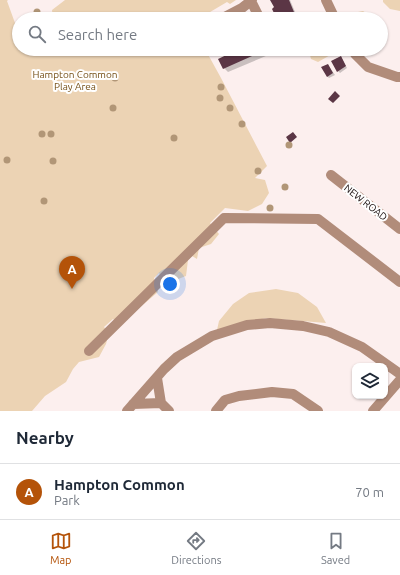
<!DOCTYPE html>
<style>
body{margin:0;font-family:Ubuntu,sans-serif;background:#f6f6f7;color:#1f2937}
.controls{position:absolute;right:12px;bottom:12px;display:grid;overflow:hidden;border-radius:8px;box-shadow:0 1px 3px #0004}
.controls button{width:36px;height:36px;display:grid;place-items:center;padding:0;border:0;border-bottom:1px solid #e0e1e3;background:#fff;color:#1f2937;font:20px sans-serif}
.you{position:absolute;left:170px;top:284px;width:14px;height:14px;margin:-10px;border:3px solid #fff;border-radius:50%;background:#1a73e8;box-shadow:0 0 0 6px #1a73e833}
.badge{display:grid;place-items:center;width:26px;height:26px;border-radius:50%;background:#b45309;color:#fff;font-size:13px;font-weight:700}
.pin{position:absolute;translate:-50% -33px;filter:drop-shadow(0 1px 2px #0008)}
.pin::after{content:'';position:absolute;top:21px;width:14px;height:12px;background:inherit;clip-path:polygon(0 0,100% 0,50% 100%)}
.list{margin:0;padding:0;list-style:none}
h2{display:flex;justify-content:space-between;align-items:center;height:52px;margin:0;padding:0 16px;font-size:17px}
h2 small{font-size:13px;font-weight:400;color:#747a83}
.list li{display:grid;grid-template-columns:26px 1fr auto;gap:12px;align-items:center;box-sizing:border-box;height:56px;padding:0 16px;border-top:1px solid #e0e1e3}
.list b{display:block;font-size:15px;white-space:nowrap}
.list p{margin:0;font-size:13px;white-space:nowrap;color:#747a83}
.list em{font-size:13px;font-style:normal;color:#747a83}
.icon{flex:none;width:22px;height:22px;fill:none;stroke:currentColor;stroke-width:2;stroke-linecap:round;stroke-linejoin:round}
.map{position:relative;flex:none;width:400px;height:411px;overflow:hidden}
.search{position:absolute;background:#fff;box-shadow:0 1px 3px #0004;left:12px;right:12px;top:12px;height:44px;display:flex;align-items:center;gap:10px;box-sizing:border-box;padding:0 14px;border-radius:22px;color:#747a83;font-size:15px}
.sheet{height:108px;background:#fff}
nav{display:flex;justify-content:space-around;align-items:center;box-sizing:border-box;height:56px;border-top:1px solid #e0e1e3;background:#fff;font-size:11px;color:#747a83}
nav a{display:grid;justify-items:center;gap:2px}
nav .on{color:#b45309}
.map>svg:first-child{display:block}
.green{fill:#ecd3b4}
.shadow{fill:#0003}
.building{fill:#5b3645}
.lines{fill:none;stroke-linecap:round;stroke-linejoin:round}
.minor{stroke:#b18c7a;stroke-width:10}
.tree{fill:#b19677}
.labels{text-anchor:middle;stroke-width:4;stroke-linejoin:round;paint-order:stroke}
.park-label{font-size:10px;fill:#744e15;stroke:#fff}
.street-label{font-size:10px;fill:#170d0d;stroke:#fff}
</style>
<div class="map">
<svg width="400" height="411" viewBox="0 0 400 411">
<rect width="100%" height="100%" fill="#fcefee"/>
<!-- green -->
<path class="green" d="M0 0H8L7 1 15 23 19 22V49H205L221 78 267 166 255 178 265 180 269 193 262 204 248 211 225 208 210 223 219 234 211 244 199 248 197 259 192 256 188 260 186 276 165 284 159 273 154 278 158 292 120 324 113 319 104 327 109 333 106 344 99 357 79 362 73 369 66 382 45 396 32 411H0Z
M65 0H236L230 4 227 2 205 15 206 16 203 19H26L34 16 53 19 52 10Z
M383 0H400V11L390 9 383 2Z
M363 11 369 15 367 19H357L358 12Z
M310 49H341L318 62 311 59 309 51Z
M276 289 298 293 317 307 326 323 266 318 217 330 219 321 233 304 249 293Z"/>
<!-- shadow -->
<path class="shadow" d="M272 0H290L298 19H278L276 8Z
M216 49H226L219 52Z
M242 49H271L273 53 228 72 224 68Z
M341 57 347 68 340 73 338 71Z
M328 65 335 75 329 78 327 76Z"/>
<!-- building -->
<path class="building" d="M270 0H289L296 17 291 19H277L272 9 274 7Z
M239 49H268L223 69 218 59Z
M341 56 346 66 337 72 331 61Z
M328 64 333 73 327 77 321 67Z
M335 91 340 96 333 103 328 99Z
M293 132 297 137 290 143 286 137Z"/>
<g class="lines">
<!-- minor -->
<path class="minor" d="M326 0 335 19
M251 1 260 19
M221 19 242 8 252 0
M352 49 355 54 368 67 397 77H400
M331 175 400 229
M89 351 224 218 318 219 400 282
M157 378 161 403
M133 404 161 403 169 411
M127 411 164 369 177 357 212 336 247 325 270 323 303 326 329 332 362 347 400 374
M216 411 225 400 239 396 272 392 293 394 318 411
M373 411 400 380"/>
</g>
<!-- trees -->
<g class="tree">
<circle cx="37" cy="12" r="3.5"/>
<circle cx="115" cy="78" r="3.5"/>
<circle cx="221" cy="87" r="3.5"/>
<circle cx="220" cy="98" r="3.5"/>
<circle cx="113" cy="108" r="3.5"/>
<circle cx="230" cy="108" r="3.5"/>
<circle cx="242" cy="124" r="3.5"/>
<circle cx="42" cy="134" r="3.5"/>
<circle cx="51" cy="134" r="3.5"/>
<circle cx="174" cy="138" r="3.5"/>
<circle cx="289" cy="145" r="3.5"/>
<circle cx="7" cy="160" r="3.5"/>
<circle cx="53" cy="161" r="3.5"/>
<circle cx="258" cy="171" r="3.5"/>
<circle cx="285" cy="187" r="3.5"/>
<circle cx="44" cy="201" r="3.5"/>
<circle cx="270" cy="208" r="3.5"/>
</g>
<g class="labels">
<!-- park labels -->
<g class="park-label">
<text x="75" y="78">Hampton Common<tspan x="75" dy="12">Play Area</tspan></text>
</g>
<!-- street labels -->
<g class="street-label">
<text transform="translate(366 202) rotate(38)" y="4">NEW ROAD</text>
</g>
</g>
</svg>
<div class="controls">
<button><svg class="icon" aria-label="layers" viewBox="0 0 24 24"><path d="M12 4l9 5-9 5-9-5zM3 14l9 5 9-5"/></svg></button>
</div>
<div class="you"></div>
<div class="pin badge" style="left:72px;top:289px">A</div>
<div class="search"><svg class="icon" aria-label="search" viewBox="0 0 24 24"><circle cx="10" cy="10" r="6"/><path d="M15 15l6 6"/></svg>Search here</div>
</div>
<section class="sheet">
<h2>Nearby<small></small></h2>
<ul class="list">
<li><span class="badge">A</span><div><b>Hampton Common</b><p>Park</p></div><em>70 m</em></li>
</ul>
</section>
<nav>
<a class="on"><svg class="icon" aria-label="map" viewBox="0 0 24 24"><path d="M3 6l6-2 6 2 6-2v14l-6 2-6-2-6 2zM9 4v14M15 6v14"/></svg>Map</a>
<a><svg class="icon" aria-label="directions" viewBox="0 0 24 24"><path d="M12 3l9 9-9 9-9-9zM9 14v-3h6M13 9l2 2-2 2"/></svg>Directions</a>
<a><svg class="icon" aria-label="saved" viewBox="0 0 24 24"><path d="M7 4h10v16l-5-4-5 4z"/></svg>Saved</a>
</nav>
